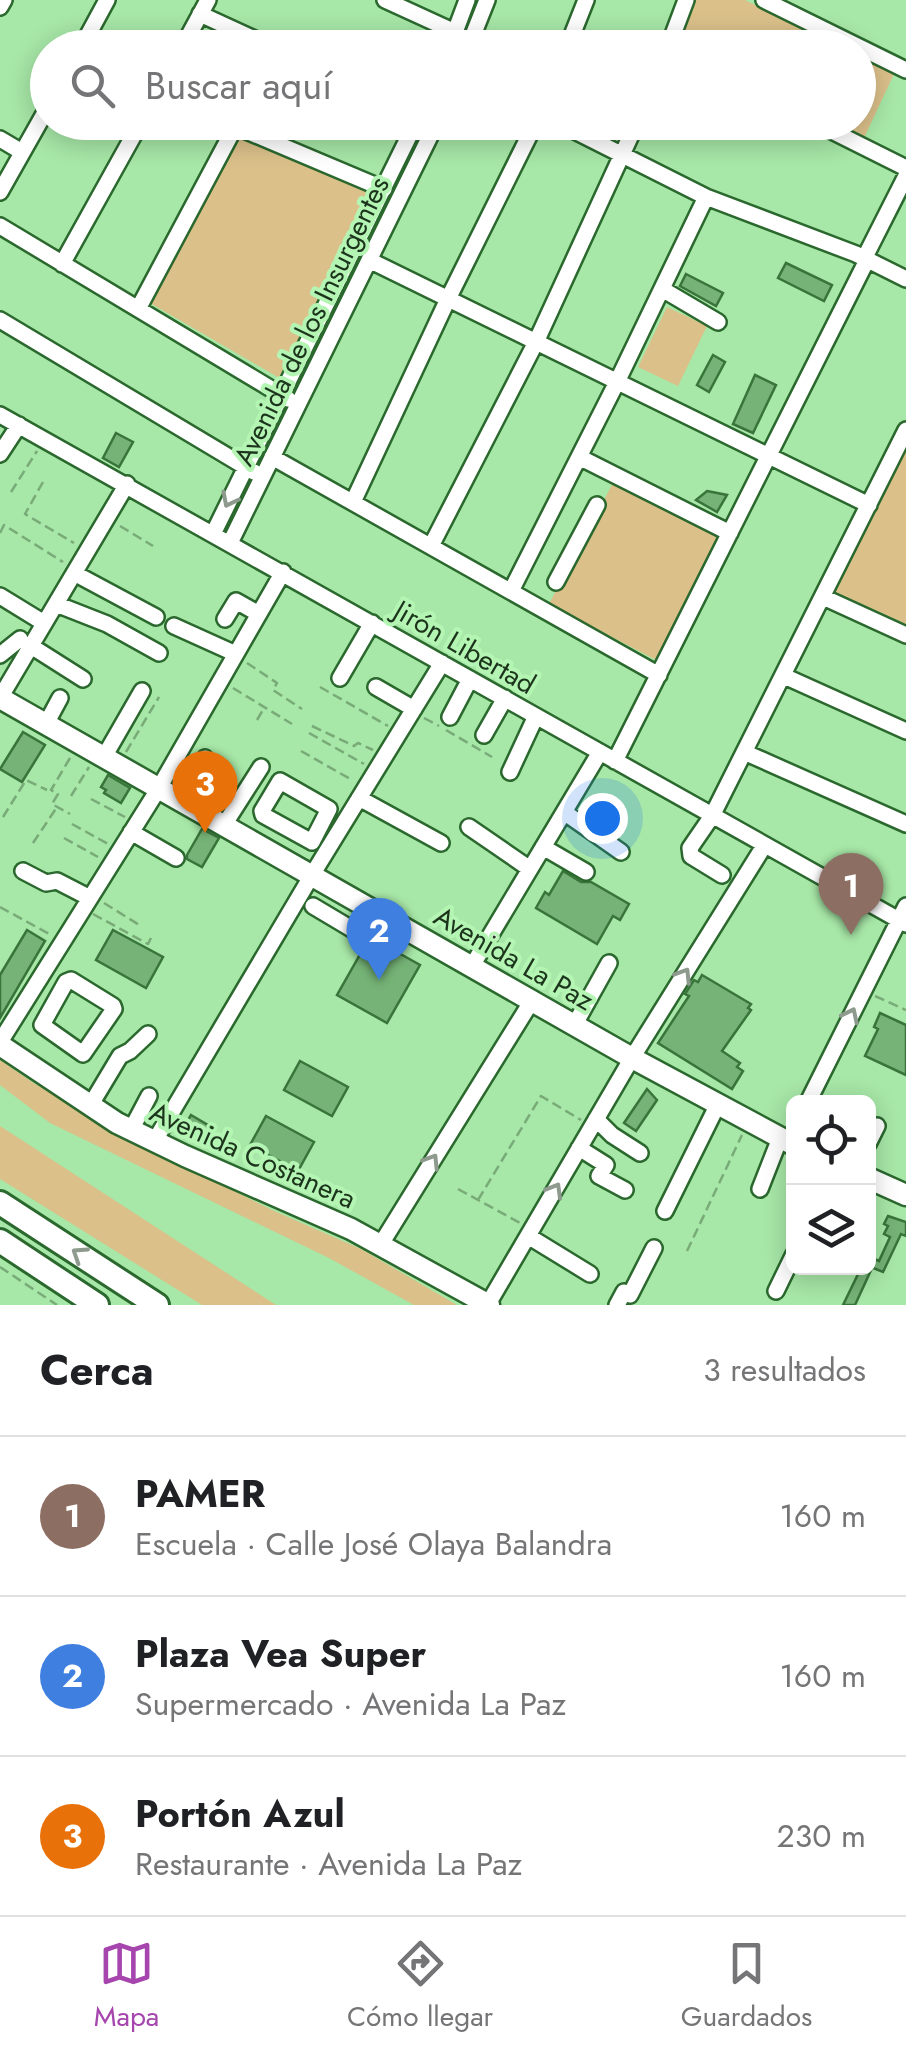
<!DOCTYPE html>
<html lang="es">
<meta charset="utf-8">
<style>
body{margin:0;font-family:Jost,sans-serif;background:#f2f2f2;color:#202124}
.controls{position:absolute;right:30px;bottom:30px;display:grid;overflow:hidden;border-radius:15px;box-shadow:0 5px 25px #0003}
.controls button{width:90px;height:90px;display:grid;place-items:center;padding:0;border:0;border-bottom:2px solid #e0e0e0;background:#fff;color:#202124;font:50px sans-serif}
.you{position:absolute;left:602px;top:818px;width:35px;height:35px;margin:-25px;border:8px solid #fff;border-radius:50%;background:#1a73e8;box-shadow:0 0 0 15px #1a73e833}
.badge{display:grid;place-items:center;width:65px;height:65px;border-radius:50%;background:#a545ad;color:#fff;font-size:32px;font-weight:700}
.pin{position:absolute;translate:-50% -82px;filter:drop-shadow(0 2px 5px #0008)}
.pin::after{content:'';position:absolute;top:52px;width:35px;height:30px;background:inherit;clip-path:polygon(0 0,100% 0,50% 100%)}
.list{margin:0;padding:0;list-style:none}
h2{display:flex;justify-content:space-between;align-items:center;height:130px;margin:0;padding:0 40px;font-size:42px}
h2 small{font-size:32px;font-weight:400;color:#757577}
.list li{display:grid;grid-template-columns:65px 1fr auto;gap:30px;align-items:center;box-sizing:border-box;height:160px;padding:0 40px;border-top:2px solid #e0e0e0}
.list b{display:block;font-size:38px;white-space:nowrap}
.list p{margin:0;font-size:32px;white-space:nowrap;color:#757577}
.list em{font-size:32px;font-style:normal;color:#757577}
.icon{flex:none;width:55px;height:55px;fill:none;stroke:currentColor;stroke-width:2;stroke-linecap:round;stroke-linejoin:round}
.map{position:relative;flex:none;width:906px;height:1305px;overflow:hidden}
.search{position:absolute;background:#fff;box-shadow:0 5px 25px #0003;left:30px;right:30px;top:30px;height:110px;display:flex;align-items:center;gap:25px;box-sizing:border-box;padding:0 35px;border-radius:55px;color:#757577;font-size:38px}
.sheet{height:610px;background:#fff}
nav{display:flex;justify-content:space-around;align-items:center;box-sizing:border-box;height:140px;border-top:2px solid #e0e0e0;background:#fff;font-size:28px;color:#757577}
nav a{display:grid;justify-items:center;gap:5px}
nav .on{color:#a545ad}
.map>svg:first-child{display:block}
.green{fill:#dbc08a}
.building{fill:#75b376;stroke:#39753b;stroke-width:2.5}
.lines{fill:none;stroke-linecap:round;stroke-linejoin:round}
.minor-casing{stroke:#2b682e;stroke-width:20}
.major-casing{stroke:#2b682e;stroke-width:25}
.highway-casing{stroke:#2b682e;stroke-width:28}
.path{stroke:#78ab78;stroke-width:2.5;stroke-dasharray:10 5;stroke-linecap:butt}
.minor{stroke:#fff;stroke-width:15}
.major{stroke:#fff;stroke-width:20}
.highway{stroke:#fff;stroke-width:22}
.oneway{stroke:#8d9a8d}
.labels{text-anchor:middle;stroke-width:8;stroke-linejoin:round;paint-order:stroke}
.street-label{font-size:28px;fill:#1b341b;stroke:#b4f5b4}
</style>
<div class="map">
<svg width="906" height="1305" viewBox="0 0 906 1305">
<rect width="100%" height="100%" fill="#a7e7a7"/>
<!-- green -->
<path class="green" d="M694 0H745L841 47 682 48 678 45Z
M859 56 894 74 863 140 828 123 858 122Z
M418 123H432L303 387 296 383Z
M242 135 371 192 281 379 150 303Z
M667 307 707 326 678 386 638 367Z
M906 442V624L833 591Z
M614 481 723 538 658 661 549 604Z
M0 1060 35 1084 153 1150 272 1210 361 1249 457 1305H414L329 1258 50 1123 0 1085Z
M0 1126 276 1305H202L0 1179Z"/>
<!-- building -->
<path class="building" d="M786 263 832 285 824 301 778 278Z
M686 274 723 293 716 306 680 286Z
M713 355 725 362 709 392 697 385Z
M755 375 776 385 753 433 733 424Z
M116 433 133 442 119 467 103 458Z
M707 491 727 495 717 512 696 500Z
M23 732 45 745 22 782 0 769Z
M108 775 130 788 121 803 104 793 106 790 101 787Z
M202 829 219 838 202 867 187 859V855Z
M563 871 581 882H591L629 904 620 920 613 916 597 944 536 908 545 892 549 895Z
M27 930 45 941 0 1018V975Z
M113 930 163 957 146 988 96 960Z
M379 942 420 965 387 1023 337 995 366 944Z
M702 975 751 1004 748 1008 751 1010 722 1051 740 1063 737 1067 743 1071 732 1089 658 1043 689 996 685 994 694 980 698 982Z
M880 1013 906 1025V1075L865 1056 878 1029 874 1027Z
M300 1061 348 1087 332 1116 284 1090Z
M647 1089 657 1100 636 1131 624 1123Z
M191 1115 213 1128 206 1141 183 1128Z
M266 1116 314 1142 298 1171 250 1145Z
M888 1216 906 1222V1236L901 1234 883 1272 868 1266V1256L879 1261 890 1237 884 1234 888 1226 884 1224Z
M861 1268H872L855 1305H843Z"/>
<g class="lines">
<defs>
<path id="minor" d="M385 0 455 32
M764 0 906 70
M0 7 4 0
M200 14 274 48
M81 48 107 0
M182 48 208 0
M449 48 467 0
M468 48 487 0
M567 48 586 0
M668 48 686 0
M225 122 384 189
M557 122 706 197 856 254 906 279
M814 122 906 168
M0 139 22 152
M0 192 48 107
M0 226 288 399
M868 251 906 176
M369 260 869 505
M62 264 141 122
M662 289 718 322
M138 309 235 127
M0 320 254 472
M0 415 906 924
M0 454 19 425
M272 457 659 675
M579 457 730 533
M353 502 448 299 536 122
M213 534 416 122
M230 543 437 122
M431 546 536 342 637 122
M74 573 156 617
M556 582 597 505
M511 591 617 382 706 197
M0 596 44 623
M823 597 906 635
M56 604 107 624 159 653
M225 619 236 601 259 614
M174 626 236 654
M31 646 83 679
M0 655 20 639
M784 676 906 731
M340 678 372 623
M376 687 414 709
M0 698 127 484
M450 717 470 679
M46 724 60 698
M484 735 505 698
M744 752 906 824
M104 757 142 691
M615 761 867 260
M510 772 536 716
M280 781 329 809 312 842 263 815 262 811Z
M359 798 441 843
M178 799 205 758
M564 812 621 852
M224 825 261 767
M469 827 530 869
M131 832 176 858
M543 847 586 872
M23 871 46 883 57 881 90 898
M722 875 691 856 690 848 712 816 906 430
M313 906 355 931
M472 966 600 752
M71 980 113 1006 114 1009 83 1054 42 1025 66 982Z
M575 1024 609 963
M0 1042 159 788 283 572
M808 1102 906 906
M90 1106 120 1056 130 1051 148 1034
M596 1119 612 1135 640 1153
M131 1130 149 1096
M154 1142 312 875 442 663
M868 1144 877 1126
M579 1148 606 1165 599 1176 625 1190
M760 1189 780 1138
M665 1211 718 1104
M528 1236 590 1274
M381 1244 533 999
M776 1291 794 1254
M488 1304 632 1058 764 846
M617 1305 624 1292 630 1295 654 1248"/>
<path id="major" d="M0 698 632 1058 794 1145
M0 1045 117 1123 185 1156 351 1229 489 1305
M868 1178 906 1195"/>
<path id="highway" d="M0 1203 157 1305
M0 1241 97 1305"/>
</defs>
<!-- minor casing -->
<use href="#minor" class="minor-casing"/>
<!-- major casing -->
<use href="#major" class="major-casing"/>
<!-- highway casing -->
<use href="#highway" class="highway-casing"/>
<!-- path -->
<path class="path" d="M43 482 25 514 74 543
M11 492 37 451
M120 526 153 546
M0 533 4 525 63 562
M247 663 277 683 273 690 302 709
M320 687 388 726
M233 688 292 724
M424 718 439 726
M257 720 264 708
M312 726 354 746 358 743 373 750
M446 730 492 757
M309 733 364 764
M301 751 352 780
M126 752 159 697
M70 758 51 790 58 794 52 804 70 814
M71 796 89 767
M91 799 125 817
M3 817 26 780 47 790
M72 824 110 845
M64 838 98 857
M33 843 57 807
M104 903 141 926
M0 907 51 935
M93 914 148 944 151 938
M875 996 906 1010
M458 1189 522 1224
M478 1200 541 1096 581 1120
M687 1251 742 1135
M0 1267 57 1305"/>
<!-- minor -->
<use href="#minor" class="minor"/>
<!-- major -->
<use href="#major" class="major"/>
<!-- highway -->
<use href="#highway" class="highway"/>
</g>
<!-- one-way arrows -->
<defs><path id="oneway-chevron" d="M-2-3.5L2.5 0L-2 3.5" fill="none" stroke-width="1.6" stroke-linecap="round" stroke-linejoin="round" transform="scale(2.5)"/></defs>
<g class="oneway">
<use href="#oneway-chevron" transform="translate(229 500) rotate(117)"/>
<use href="#oneway-chevron" transform="translate(684 975) rotate(-58)"/>
<use href="#oneway-chevron" transform="translate(851 1015) rotate(-64)"/>
<use href="#oneway-chevron" transform="translate(432 1161) rotate(-58)"/>
<use href="#oneway-chevron" transform="translate(555 1190) rotate(-60)"/>
<use href="#oneway-chevron" transform="translate(79 1254) rotate(-147)"/>
</g>
<g class="labels">
<!-- street labels -->
<g class="street-label">
<text transform="translate(311 321) rotate(-64)" y="10">Avenida de los Insurgentes</text>
<text transform="translate(465 647) rotate(30)" y="10">Jirón Libertad</text>
<text transform="translate(514 958) rotate(30)" y="10">Avenida La Paz</text>
<text transform="translate(253 1155) rotate(24)" y="10">Avenida Costanera</text>
</g>
</g>
</svg>
<div class="controls">
<button><svg class="icon" aria-label="locate" viewBox="0 0 24 24"><circle cx="12" cy="12" r="6"/><path d="M12 2v4M12 18v4M2 12h4M18 12h4"/></svg></button>
<button><svg class="icon" aria-label="layers" viewBox="0 0 24 24"><path d="M12 4l9 5-9 5-9-5zM3 14l9 5 9-5"/></svg></button>
</div>
<div class="you"></div>
<div class="pin badge" style="left:851px;top:935px;background:#8d6e63">1</div>
<div class="pin badge" style="left:379px;top:980px;background:#3f7fe0">2</div>
<div class="pin badge" style="left:205px;top:833px;background:#e8710a">3</div>
<div class="search"><svg class="icon" aria-label="search" viewBox="0 0 24 24"><circle cx="10" cy="10" r="6"/><path d="M15 15l6 6"/></svg>Buscar aquí</div>
</div>
<section class="sheet">
<h2>Cerca<small>3 resultados</small></h2>
<ul class="list">
<li><span class="badge" style="background:#8d6e63">1</span><div><b>PAMER</b><p>Escuela · Calle José Olaya Balandra</p></div><em>160 m</em></li>
<li><span class="badge" style="background:#3f7fe0">2</span><div><b>Plaza Vea Super</b><p>Supermercado · Avenida La Paz</p></div><em>160 m</em></li>
<li><span class="badge" style="background:#e8710a">3</span><div><b>Portón Azul</b><p>Restaurante · Avenida La Paz</p></div><em>230 m</em></li>
</ul>
</section>
<nav>
<a class="on"><svg class="icon" aria-label="map" viewBox="0 0 24 24"><path d="M3 6l6-2 6 2 6-2v14l-6 2-6-2-6 2zM9 4v14M15 6v14"/></svg>Mapa</a>
<a><svg class="icon" aria-label="directions" viewBox="0 0 24 24"><path d="M12 3l9 9-9 9-9-9zM9 14v-3h6M13 9l2 2-2 2"/></svg>Cómo llegar</a>
<a><svg class="icon" aria-label="saved" viewBox="0 0 24 24"><path d="M7 4h10v16l-5-4-5 4z"/></svg>Guardados</a>
</nav>
